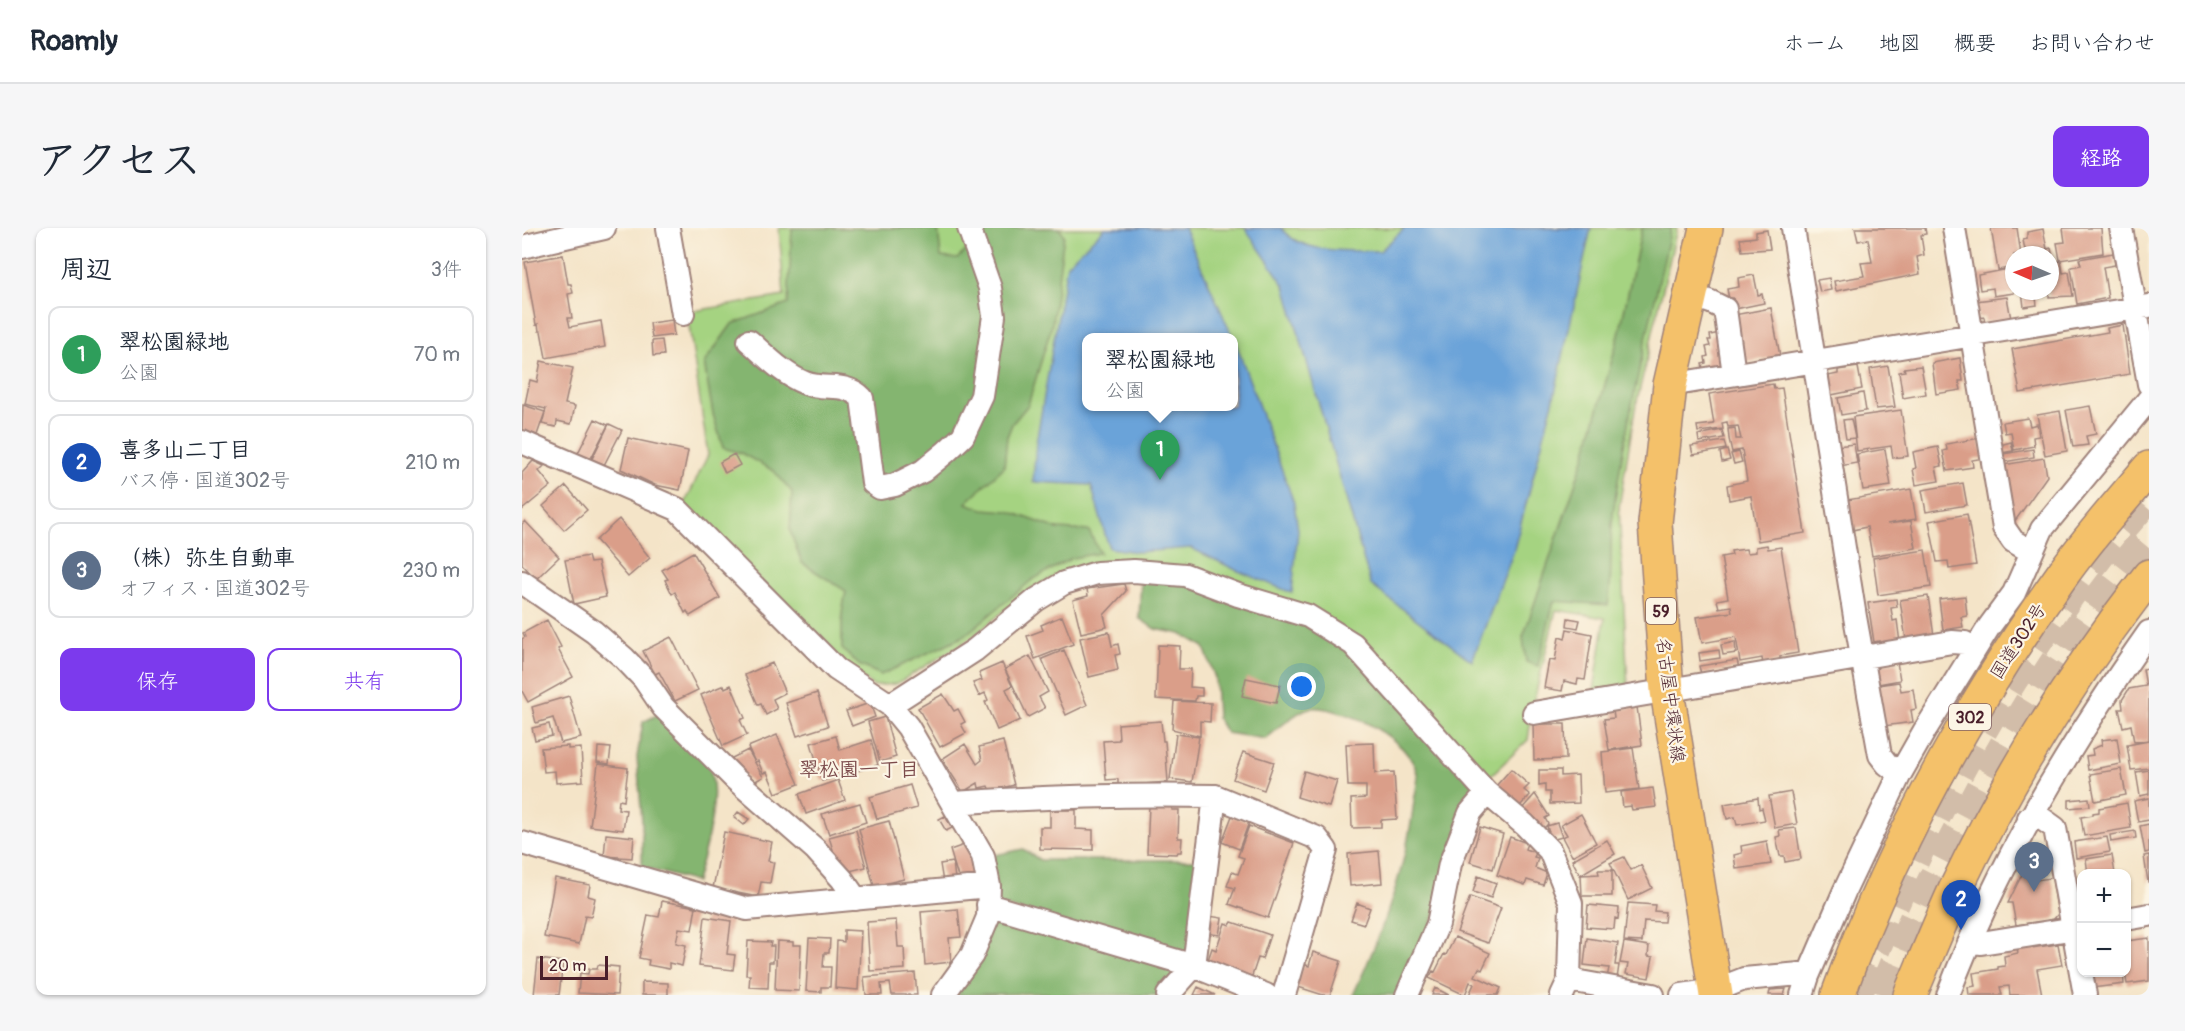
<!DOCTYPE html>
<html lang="ja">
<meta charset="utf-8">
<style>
body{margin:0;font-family:Pangolin,"Klee One",sans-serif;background:#f6f6f7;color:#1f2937}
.controls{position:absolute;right:18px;bottom:18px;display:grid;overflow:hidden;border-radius:12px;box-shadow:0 2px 4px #0004}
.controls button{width:54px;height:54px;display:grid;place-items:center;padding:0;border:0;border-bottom:2px solid #e0e1e3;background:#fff;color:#1f2937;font:30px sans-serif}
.compass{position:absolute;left:1483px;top:18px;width:54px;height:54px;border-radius:50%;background:#fff;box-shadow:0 2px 4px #0004;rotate:272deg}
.scale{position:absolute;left:18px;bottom:15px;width:68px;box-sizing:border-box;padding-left:6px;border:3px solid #4a1f2b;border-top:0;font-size:16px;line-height:21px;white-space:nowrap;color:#4a1f2b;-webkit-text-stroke:4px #fcf5e5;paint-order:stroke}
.you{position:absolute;left:780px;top:459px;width:21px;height:21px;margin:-15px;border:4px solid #fff;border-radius:50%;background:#1a73e8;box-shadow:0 0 0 9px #1a73e833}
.badge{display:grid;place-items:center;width:39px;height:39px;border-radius:50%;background:#7c3aed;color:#fff;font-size:20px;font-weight:700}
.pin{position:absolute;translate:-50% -50px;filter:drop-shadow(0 2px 3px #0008)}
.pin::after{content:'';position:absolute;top:32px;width:21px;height:18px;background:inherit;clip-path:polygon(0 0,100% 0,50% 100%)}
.popup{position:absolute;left:560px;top:105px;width:156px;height:78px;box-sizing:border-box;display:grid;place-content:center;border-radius:12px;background:#fff;filter:drop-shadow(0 2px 4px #0005);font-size:20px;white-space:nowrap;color:#747a83}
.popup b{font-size:22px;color:#1f2937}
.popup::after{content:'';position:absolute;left:50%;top:100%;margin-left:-12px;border:12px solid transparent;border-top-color:#fff}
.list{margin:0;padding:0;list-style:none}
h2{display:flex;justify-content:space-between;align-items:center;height:78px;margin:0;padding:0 24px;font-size:26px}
h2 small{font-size:20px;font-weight:400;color:#747a83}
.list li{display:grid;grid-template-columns:39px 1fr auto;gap:18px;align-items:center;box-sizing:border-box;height:96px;margin:0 12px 12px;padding:0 12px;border:2px solid #e0e1e3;border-radius:12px}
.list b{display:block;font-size:22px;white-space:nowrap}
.list p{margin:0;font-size:20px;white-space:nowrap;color:#747a83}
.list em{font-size:20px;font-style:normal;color:#747a83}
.actions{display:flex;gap:12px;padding:18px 24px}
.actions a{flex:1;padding:14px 0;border:2px solid #7c3aed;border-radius:12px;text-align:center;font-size:21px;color:#7c3aed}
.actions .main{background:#7c3aed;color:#fff}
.map{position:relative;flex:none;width:1627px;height:767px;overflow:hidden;border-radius:12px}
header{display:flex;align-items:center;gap:36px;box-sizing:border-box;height:84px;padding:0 30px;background:#fff;border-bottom:2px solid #e0e1e3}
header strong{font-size:28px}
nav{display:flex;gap:33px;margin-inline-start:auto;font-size:21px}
.intro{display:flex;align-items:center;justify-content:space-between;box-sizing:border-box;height:144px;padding:0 36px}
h1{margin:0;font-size:42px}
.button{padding:15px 27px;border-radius:12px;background:#7c3aed;color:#fff;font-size:21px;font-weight:700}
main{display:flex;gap:36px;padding:0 36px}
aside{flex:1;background:#fff;border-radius:12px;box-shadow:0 2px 4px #0004}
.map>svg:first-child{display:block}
.green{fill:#a5d381;stroke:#787956;stroke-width:1.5;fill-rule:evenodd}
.forest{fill:#84b56f;stroke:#676a4d;stroke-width:1.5}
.water{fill:#6aa3d9;stroke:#5a6182;stroke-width:1.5}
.building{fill:#da9e89}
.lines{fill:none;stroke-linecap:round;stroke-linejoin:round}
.motorway-tunnel{stroke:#d2bda9;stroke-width:33;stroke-dasharray:33 16;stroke-linecap:butt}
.minor-casing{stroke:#9f827a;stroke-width:26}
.primary-casing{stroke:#9f827a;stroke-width:36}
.trunk-casing{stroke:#9f827a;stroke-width:36}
.minor{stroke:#fff;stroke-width:22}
.primary{stroke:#f4c16b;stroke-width:33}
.trunk{stroke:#f4c16b;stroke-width:33}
.labels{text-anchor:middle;stroke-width:4.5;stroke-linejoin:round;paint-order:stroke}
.shield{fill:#fcf5e5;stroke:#7f5f63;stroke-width:1.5}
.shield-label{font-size:16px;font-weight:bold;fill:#4a1f2b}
.street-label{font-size:18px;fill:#4a1f2b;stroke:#fcf5e5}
.neighbourhood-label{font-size:20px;font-weight:bold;fill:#7c4b4c;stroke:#fcf5e5}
</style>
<header>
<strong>Roamly</strong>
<nav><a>ホーム</a><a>地図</a><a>概要</a><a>お問い合わせ</a></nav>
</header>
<div class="intro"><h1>アクセス</h1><a class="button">経路</a></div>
<main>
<aside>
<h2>周辺<small>3件</small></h2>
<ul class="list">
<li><span class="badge" style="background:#2e9e5b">1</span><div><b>翠松園緑地</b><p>公園</p></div><em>70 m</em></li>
<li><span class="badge" style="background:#1a4fb4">2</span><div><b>喜多山二丁目</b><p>バス停 · 国道302号</p></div><em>210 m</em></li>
<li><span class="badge" style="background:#5c6f8a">3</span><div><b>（株）弥生自動車</b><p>オフィス · 国道302号</p></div><em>230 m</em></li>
</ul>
<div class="actions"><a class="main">保存</a><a>共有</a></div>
</aside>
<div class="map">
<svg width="1627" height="767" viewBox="0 0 1627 767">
<rect width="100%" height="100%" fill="#fcf5e5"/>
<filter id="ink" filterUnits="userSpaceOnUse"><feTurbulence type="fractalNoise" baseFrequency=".0167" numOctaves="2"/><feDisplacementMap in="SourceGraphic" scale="12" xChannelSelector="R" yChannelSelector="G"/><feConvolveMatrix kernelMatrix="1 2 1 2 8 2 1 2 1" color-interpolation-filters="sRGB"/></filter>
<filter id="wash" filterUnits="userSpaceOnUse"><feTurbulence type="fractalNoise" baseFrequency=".008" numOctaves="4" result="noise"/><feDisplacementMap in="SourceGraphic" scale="24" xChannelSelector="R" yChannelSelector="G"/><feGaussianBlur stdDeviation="1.35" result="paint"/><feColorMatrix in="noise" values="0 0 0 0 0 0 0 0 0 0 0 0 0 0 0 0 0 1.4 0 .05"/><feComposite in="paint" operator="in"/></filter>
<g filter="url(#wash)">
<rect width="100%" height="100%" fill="#f4e4c8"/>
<!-- green -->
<path class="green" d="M257 0H1155L1113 181 1097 279 1106 461 1071 469 1083 390 1034 382 1011 477 1006 512 965 551 720 359 541 345 508 361 448 411 374 456 351 458 320 435 162 277 186 227 165 84 262 68ZM564 110H712V178H564Z"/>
<!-- forest -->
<path class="forest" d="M270 0H416L419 29 435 31 469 0H537L542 7 530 97 506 177 490 196 485 209 482 239 444 275 461 281 486 283 536 301 567 303 578 325 550 330 510 352 442 408 359 447 337 437 320 421V385L324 363 280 335 268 303 270 264 252 243 219 225 201 220 191 186 182 135 210 96 266 76Z
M1120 0H1149C1128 95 1104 190 1091 286 1087 317 1091 347 1086 377L1032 373 1016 438 1004 434 1001 409 1063 227 1097 107Z
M619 352 661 356 781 396 827 422 958 564 911 692 878 767H831C860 706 885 640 892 573 893 565 897 553 895 545 888 519 859 502 837 491 824 486 802 478 788 480 776 482 753 503 744 511L704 505 695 490 693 450 682 419 659 406 633 401 617 390Z
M137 486C147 496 181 526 186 536 201 567 182 623 174 654L120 639V594L115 529 121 494Z
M501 621 518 632H679L667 727 474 676 468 628Z
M472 691 662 739 637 767H528L524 765 430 767Z"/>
<!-- water -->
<path class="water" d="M583 0H662L711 110H564V178H712V110L772 275 776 302 770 365 714 342 669 320 616 324 587 320 569 257 511 254 514 215 545 36Z
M723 0H759C779 27 827 22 858 23L883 0H1069L1031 174 991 325 950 433 849 357 763 58Z"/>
<g id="blocks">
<!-- building -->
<path class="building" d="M1333 0H1403L1404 6 1399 7 1402 27 1395 29 1398 46 1314 63 1312 53 1342 48 1339 35 1350 34 1346 11 1336 13Z
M1469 0H1495L1499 27H1492V39L1476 42Z
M1541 0H1579L1581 25 1538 32 1535 15 1543 14Z
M1521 1 1525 21 1529 20 1531 32 1528 33V27H1504L1501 12 1505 11V4Z
M1245 2 1248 21 1220 23 1218 11 1234 9V4Z
M1591 25 1593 37 1581 39 1586 70 1555 76 1549 39 1559 37 1557 31Z
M41 27 46 56H49L51 65 46 66 50 90H46L48 99 79 93 83 119 24 130 19 103H17L16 96 14 97 3 34Z
M1539 33 1541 45 1547 44 1551 68 1527 69 1528 35Z
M1492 40V65L1472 68 1471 60 1458 62 1456 47Z
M1232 47 1236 67 1240 66 1242 75 1213 81 1211 70 1207 71 1205 61 1217 59 1216 50Z
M1307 50 1309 62 1298 64 1295 52Z
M1500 63H1513L1515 77 1502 79Z
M1485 69 1489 91 1463 94 1462 89 1456 90 1454 73Z
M1249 80 1258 128 1221 135 1212 87Z
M150 92 152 107 130 110 128 95Z
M1601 97 1608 146 1498 165 1490 121 1586 104 1585 100Z
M1198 105 1203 133 1199 139 1182 143 1180 136 1184 135 1183 129 1186 128 1184 119 1188 118 1186 112H1189L1188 107Z
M140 112 142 127 131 128 130 113Z
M1438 130 1441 153H1437L1439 162 1414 166 1410 135Z
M19 133 51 140 43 176 53 178 49 196 35 193 34 199 20 196 24 181 3 176 8 152 15 154Z
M1366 138 1373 179 1354 181 1348 141Z
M1399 138 1404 166 1381 170 1377 144 1383 143 1382 140Z
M1336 139 1340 161 1309 167 1306 148 1316 146V142Z
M1251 156 1252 161 1260 160 1283 305 1236 313 1229 268 1207 272 1205 257 1225 253 1220 222 1210 224 1207 211 1206 201 1213 200 1214 211H1219L1216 198 1206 199 1205 194 1200 195 1201 201 1176 204 1175 198 1192 196 1187 166Z
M1341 165 1344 183 1319 187 1316 170Z
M1 177 23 184 15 207 0 202Z
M1568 178 1574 206 1564 208 1566 217 1551 219 1544 182Z
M1379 182 1386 228 1371 230 1369 218 1335 223 1331 189Z
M1538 183 1545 223 1523 227 1515 187Z
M1506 190 1508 198 1515 196 1517 208 1511 209 1512 218 1492 222 1489 204 1483 205 1481 194Z
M73 191 86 197 68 232 56 225Z
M1329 191 1333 210 1324 211 1321 192Z
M87 196 100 202 81 239 69 233Z
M1200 202 1202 210 1177 214 1176 207Z
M106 210 166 223 158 262 133 257 99 241Z
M1458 210 1462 230 1450 232 1451 239 1425 243 1421 223 1425 222 1424 216Z
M1202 213 1204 221 1171 227 1169 218Z
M1489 214 1491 223 1479 225 1478 217Z
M1332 216 1335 235 1318 238 1315 218Z
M1416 219 1420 238 1414 239 1417 253 1394 257 1391 241 1394 240 1391 224Z
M1363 221 1369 258 1341 262 1335 226Z
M1511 221 1512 229 1482 234 1481 226Z
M1205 222 1208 232 1200 234 1198 224Z
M1217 224 1220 234 1212 236 1209 226Z
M212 226 218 237 203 245 198 234Z
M1522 230 1525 248 1493 293H1490L1481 237Z
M11 233 22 238 17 243 29 258 0 282V245Z
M1441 255 1445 277 1404 284 1400 262Z
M44 258 65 282 42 302 21 278Z
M1389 261 1394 291 1365 296 1389 293 1394 320 1350 328 1345 299 1330 302 1325 272Z
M1445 286 1454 337 1427 341 1426 333 1415 334 1407 293Z
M97 291 128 330 106 349 74 312Z
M3 293 37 329 14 351 0 336V296Z
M1245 317 1246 321 1259 319 1276 425 1258 428V433L1241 436 1240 430 1218 434 1214 409 1180 415 1175 389 1210 384 1209 378 1197 380 1195 372 1206 370 1199 329 1210 327 1209 323 1224 321 1225 325 1234 324V319Z
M1403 322 1409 359 1356 367 1351 330Z
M171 324 198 370 168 388 165 383 163 385 153 364 150 366 143 352 146 351 140 342Z
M66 328 68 335 76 334 84 369 52 376 43 332Z
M602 356 604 363 582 387 585 399 559 405 551 372 566 368 565 361Z
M1406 368 1412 408 1384 412 1378 372Z
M1443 368 1445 388 1439 389 1441 399 1421 402 1417 371Z
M1374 371 1375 379 1369 380 1371 393 1375 392 1378 415 1357 418V413L1352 414 1346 375Z
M540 388 551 416 513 431 505 408 521 402 519 397Z
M1046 390 1058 392 1056 400 1045 398Z
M25 392 39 419 36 421 51 449 6 474 0 463V411L3 409 1 405Z
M1045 401 1070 406 1063 452 1056 451 1055 456 1042 453 1040 463 1022 460 1027 432 1033 433 1037 409 1043 411Z
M587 404 590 418 596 416 598 426 593 427 596 442 567 449 558 410Z
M149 409 176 462 153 473 137 444 133 446 121 423Z
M1213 414 1214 425 1201 427 1199 417Z
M636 417 658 418 657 441H669L668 459 680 460V468H674L673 473 634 471Z
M542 422 565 477 544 487 520 431Z
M1197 422 1198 430 1178 433 1177 425Z
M508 428 526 464 517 469 523 480 506 489 483 441Z
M1215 432 1217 440 1179 446 1177 438Z
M1375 434 1378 452 1356 456 1354 443 1358 436Z
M250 435 263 465 251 471 255 481 244 487 239 476 236 477 223 447Z
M480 435 490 458 484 461 498 492 475 502 463 474 466 472 463 465 457 468 451 455 460 452 457 445Z
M1627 440V512L1612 514 1609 497 1601 499 1597 481H1601L1600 472 1607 461 1624 458 1621 441Z
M724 450 758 457 754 475 720 468Z
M1377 454 1379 463 1391 461 1394 481 1389 482 1391 494 1362 498 1356 457Z
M202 457 203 460 209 457 223 490 218 492 225 507 201 518 179 467Z
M295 465 306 498 275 508 264 475Z
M421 466 432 483 436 481 443 494 439 496 444 505 418 519 396 480Z
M47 468 59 510 39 515 31 490 14 495 10 479Z
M652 473 689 475 688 494 678 493V508L650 501Z
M348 475 353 489 330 498 324 483Z
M1115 479 1120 517 1087 522 1082 491 1092 490 1091 482Z
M363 489 374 529 358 534 346 494Z
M639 493 641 513H643L646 554 596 558V551L584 552 581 513 597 512 596 496Z
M27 496 30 508 13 512 10 500Z
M1011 496H1043L1044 531 1012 532Z
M654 506 677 509 670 554 648 551Z
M255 507 277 556 254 565 245 544 241 545 236 533 233 534 226 519Z
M314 508 318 522 349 512 356 537 300 553 289 515Z
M1595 510 1599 536 1566 542 1564 528 1571 527 1570 521 1580 517 1579 512Z
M481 513 492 557 468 563 466 558 457 560 456 555 441 564 420 531 443 516 455 536 460 532 457 519Z
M1627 513V540L1609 542 1605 517Z
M852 515 853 545 872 544 875 591 859 592V599L830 600 829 571 844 570V558H826L824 516Z
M46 518V521L59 520 61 553 34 555 33 543 22 544 19 520Z
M76 519 89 520 87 536 75 534Z
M1111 520 1117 561 1083 565 1080 524Z
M226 522 241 549 230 555 206 532Z
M721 524 752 534 742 562 711 551Z
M76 536 106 540 102 573 97 572 96 581 104 582 101 602 68 598Z
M989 541 1007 557 1002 562 1008 567 998 578 974 558Z
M1599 541 1604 567 1573 573 1568 546Z
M1017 542H1039V548L1056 547 1057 575 1028 576V564H1023V556L1017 557Z
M1627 542V566L1618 568 1614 544Z
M782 543 815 553 807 579 775 569Z
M316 552 323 572 284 586 277 566Z
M388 557 395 580 355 591 348 569Z
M1131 560 1134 579 1110 582 1109 578 1101 579 1099 564Z
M1269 564 1275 596 1253 600 1247 568Z
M1013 566 1027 588 1023 590 1026 596 1020 602 999 582Z
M1236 570 1237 581 1240 580 1243 592 1215 597 1213 589 1205 591 1202 576Z
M1567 570 1568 578 1547 580V572Z
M1627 570V592L1616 594 1612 573Z
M338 575 344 594 307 606 300 586Z
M1605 575 1609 600 1562 608 1559 589 1571 587V585L1577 584V580Z
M627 577H650V582H657L656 610H660L659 624H656L655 626 625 625Z
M528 582H554V601L571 602V622L518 621V599H528Z
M216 584 227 591 222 597 212 589Z
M1059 586 1074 615 1050 628 1040 609 1045 607 1039 597Z
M423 588 430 600 424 603 417 591Z
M710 588 727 594 717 621 700 614Z
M367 593 382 651 352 658 337 601Z
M1035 595 1040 609 1029 612 1025 598Z
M1627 596V624L1623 625 1618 598Z
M727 598 772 615 746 690 707 676 713 660 705 658 710 644 716 646 722 630 716 628Z
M958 599 981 606 971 641 948 634Z
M1274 600 1279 631 1263 634 1262 628H1258L1254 609 1258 608 1257 602Z
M334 602 344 639 328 643 312 625 307 609Z
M1613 603 1614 610 1589 614 1588 607Z
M202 604 250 614 246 633 252 634 248 655 239 654 236 669 191 660Z
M84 606 112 609 110 630 82 628Z
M988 609 1005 615 1003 621 1014 625 1012 629 1016 630 1013 640 1025 645 1021 657 1005 652 1003 657 975 647Z
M1585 609 1588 624 1554 630 1552 614Z
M1085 612 1093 626 1058 647 1050 632Z
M1245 613 1249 636 1214 641 1212 627 1220 625 1219 618Z
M445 616 455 647 437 652 428 622Z
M857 623 860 655 828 658 826 626Z
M1590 627 1593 646H1566L1564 631Z
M1627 627V654H1626L1622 628Z
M1102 629 1109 642 1119 637 1130 660 1106 672 1088 635Z
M1508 630H1510L1514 652 1530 650 1536 686 1531 692 1494 697 1490 675H1486Z
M431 634 433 651 421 654 418 636Z
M1076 642H1090V668H1060L1059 647 1077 646Z
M956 648 974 655 969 670 951 664Z
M33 650 68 657 66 668 73 670 69 689 63 688 57 716 22 709Z
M948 669 979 680 966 715 935 704Z
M140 673 174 679 170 702 157 700 154 715 164 717 160 738 147 735V741L126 737 127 732 117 730 126 687 137 689Z
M835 675 848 680 842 696 829 692Z
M1106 675 1133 677 1132 683 1143 684 1142 694 1122 693 1120 714 1102 713Z
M1066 677 1097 680 1096 691 1093 690 1092 701 1064 699Z
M436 681 439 709 427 710 429 734 403 737 399 684Z
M687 688 700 690 697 707 684 705Z
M183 689 209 693 205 726 213 727 211 742 177 738Z
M374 692 376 719H382L383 741 348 743 345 694Z
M710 694 748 707 740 731 736 730 729 751 685 735 690 720 694 722 703 695 708 697Z
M322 702 339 703 336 762 313 760 315 713 322 714Z
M933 709 968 725 960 742 957 740 953 748 979 760 976 767H947L952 756 948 754 943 767 907 750 911 743 913 744 922 726 924 727Z
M287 710 308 711 307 725H302L301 739H309L308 759H299V764L284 763Z
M1065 710 1096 715 1093 737H1097L1095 751 1085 750 1087 740 1062 737Z
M1627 710V753L1605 756 1603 744 1604 713Z
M226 713 249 714 248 718H252L251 734H247L246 760 227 759 228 747H224Z
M255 713 271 714V717H279L277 763 253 762Z
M1102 714 1127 718 1126 728 1131 729 1127 750 1104 746 1106 736 1098 735Z
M1536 716 1540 737 1515 741 1520 767H1488L1487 758 1478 759 1480 767H1447L1446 759 1453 758 1451 745 1476 741V739L1483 738 1482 728 1496 725 1495 720 1510 717V720Z
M791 724 819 733 808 767H801L773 758 781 736 787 738Z
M16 731 41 734 37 767H12Z
M76 737 97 739 95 767 56 765 58 745 66 746 67 741H75Z
M1568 744H1601L1602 756 1570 760Z
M393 745 395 767H370L368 755 359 756 360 767H344L342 749Z
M120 754 146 755V767H120Z
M676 759 693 767H672Z
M913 760 927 767H910Z
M1264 761 1262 767H1247L1248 762Z"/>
</g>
</g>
<g filter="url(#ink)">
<use href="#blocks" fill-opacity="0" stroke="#9f827a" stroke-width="1.5"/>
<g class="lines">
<!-- motorway-tunnel -->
<path class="motorway-tunnel" d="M1334 767C1393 610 1474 459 1577 326 1593 306 1610 287 1627 267
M1361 767C1384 708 1412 650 1442 594 1494 493 1554 396 1627 309"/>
<defs>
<path id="minor" d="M146 0 161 86
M1271 0 1333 389 1358 527 1365 536 1378 546
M1432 0 1482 300 1491 313 1508 323
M1599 0 1627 156
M0 19 82 0
M1169 67 1189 74 1203 81 1212 146
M227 113C243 127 262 147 283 155 303 163 323 153 340 170L351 255 358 260 373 257 401 243 424 224 441 208 460 168 472 88 468 60 447 0
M1148 157 1627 78
M0 214 155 281 314 441 368 477 386 499 461 628 467 658 466 689 450 727 421 767
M0 354 72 404 102 430 122 451 141 479 213 551 293 621 320 651 334 671
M368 477 453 422 514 372 542 355 575 345 612 343 663 347 716 367 786 388 831 416 965 565 1003 597 1028 623 1049 675 1047 752 1040 767
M1012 485 1430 414 1443 415 1453 420
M431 575C519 569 605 566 693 568
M1507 590H1519L1533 600 1563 767
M0 615 225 681 467 658
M466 677 672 738 744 767
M1604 691 1627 687
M1448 713 1459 715 1560 699
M1047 752 1131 767
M646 767 672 738 693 568 795 610 804 622 762 767
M885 767 916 696 928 636 948 585 965 565
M1160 767 1194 762 1222 751 1278 746 1286 748
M1280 767 1286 748 1323 662 1378 546 1403 502 1467 399 1492 365 1520 301 1627 171
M1426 767C1476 635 1546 519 1627 404"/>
<path id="primary" d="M1184 0 1148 157 1133 295 1145 463 1194 767"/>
<path id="trunk" d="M1316 767C1370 618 1446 479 1538 350 1565 311 1597 276 1627 240
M1388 767C1403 732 1417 697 1433 662 1486 551 1551 446 1627 348"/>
</defs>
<!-- minor casing -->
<use href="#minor" class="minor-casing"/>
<!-- primary casing -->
<use href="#primary" class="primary-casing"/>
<!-- trunk casing -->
<use href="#trunk" class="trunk-casing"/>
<!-- minor -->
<use href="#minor" class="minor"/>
<!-- primary -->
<use href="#primary" class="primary"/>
<!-- trunk -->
<use href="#trunk" class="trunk"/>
</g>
</g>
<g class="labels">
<!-- shield labels -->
<g class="shield">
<rect x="1124" y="370" width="30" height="26" rx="4.5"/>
<rect x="1427" y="476" width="42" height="26" rx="4.5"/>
</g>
<g class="shield-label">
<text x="1139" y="389">59</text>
<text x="1448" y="495">302</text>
</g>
<!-- street labels -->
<g class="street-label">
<text transform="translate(1496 413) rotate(-57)" y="6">国道302号</text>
<text transform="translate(1149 472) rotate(83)" y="6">名古屋中環状線</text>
</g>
<!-- neighbourhood labels -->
<g class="neighbourhood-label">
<text x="337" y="548">翠松園一丁目</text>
</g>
</g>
</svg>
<div class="controls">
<button>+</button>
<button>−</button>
</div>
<svg class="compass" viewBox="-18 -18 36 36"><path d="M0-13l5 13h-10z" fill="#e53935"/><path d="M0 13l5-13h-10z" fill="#747a83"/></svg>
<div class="scale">20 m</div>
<div class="you"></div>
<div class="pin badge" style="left:638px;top:252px;background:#2e9e5b">1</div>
<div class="popup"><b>翠松園緑地</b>公園</div>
<div class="pin badge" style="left:1439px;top:702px;background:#1a4fb4">2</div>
<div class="pin badge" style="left:1512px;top:664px;background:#5c6f8a">3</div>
</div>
</main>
